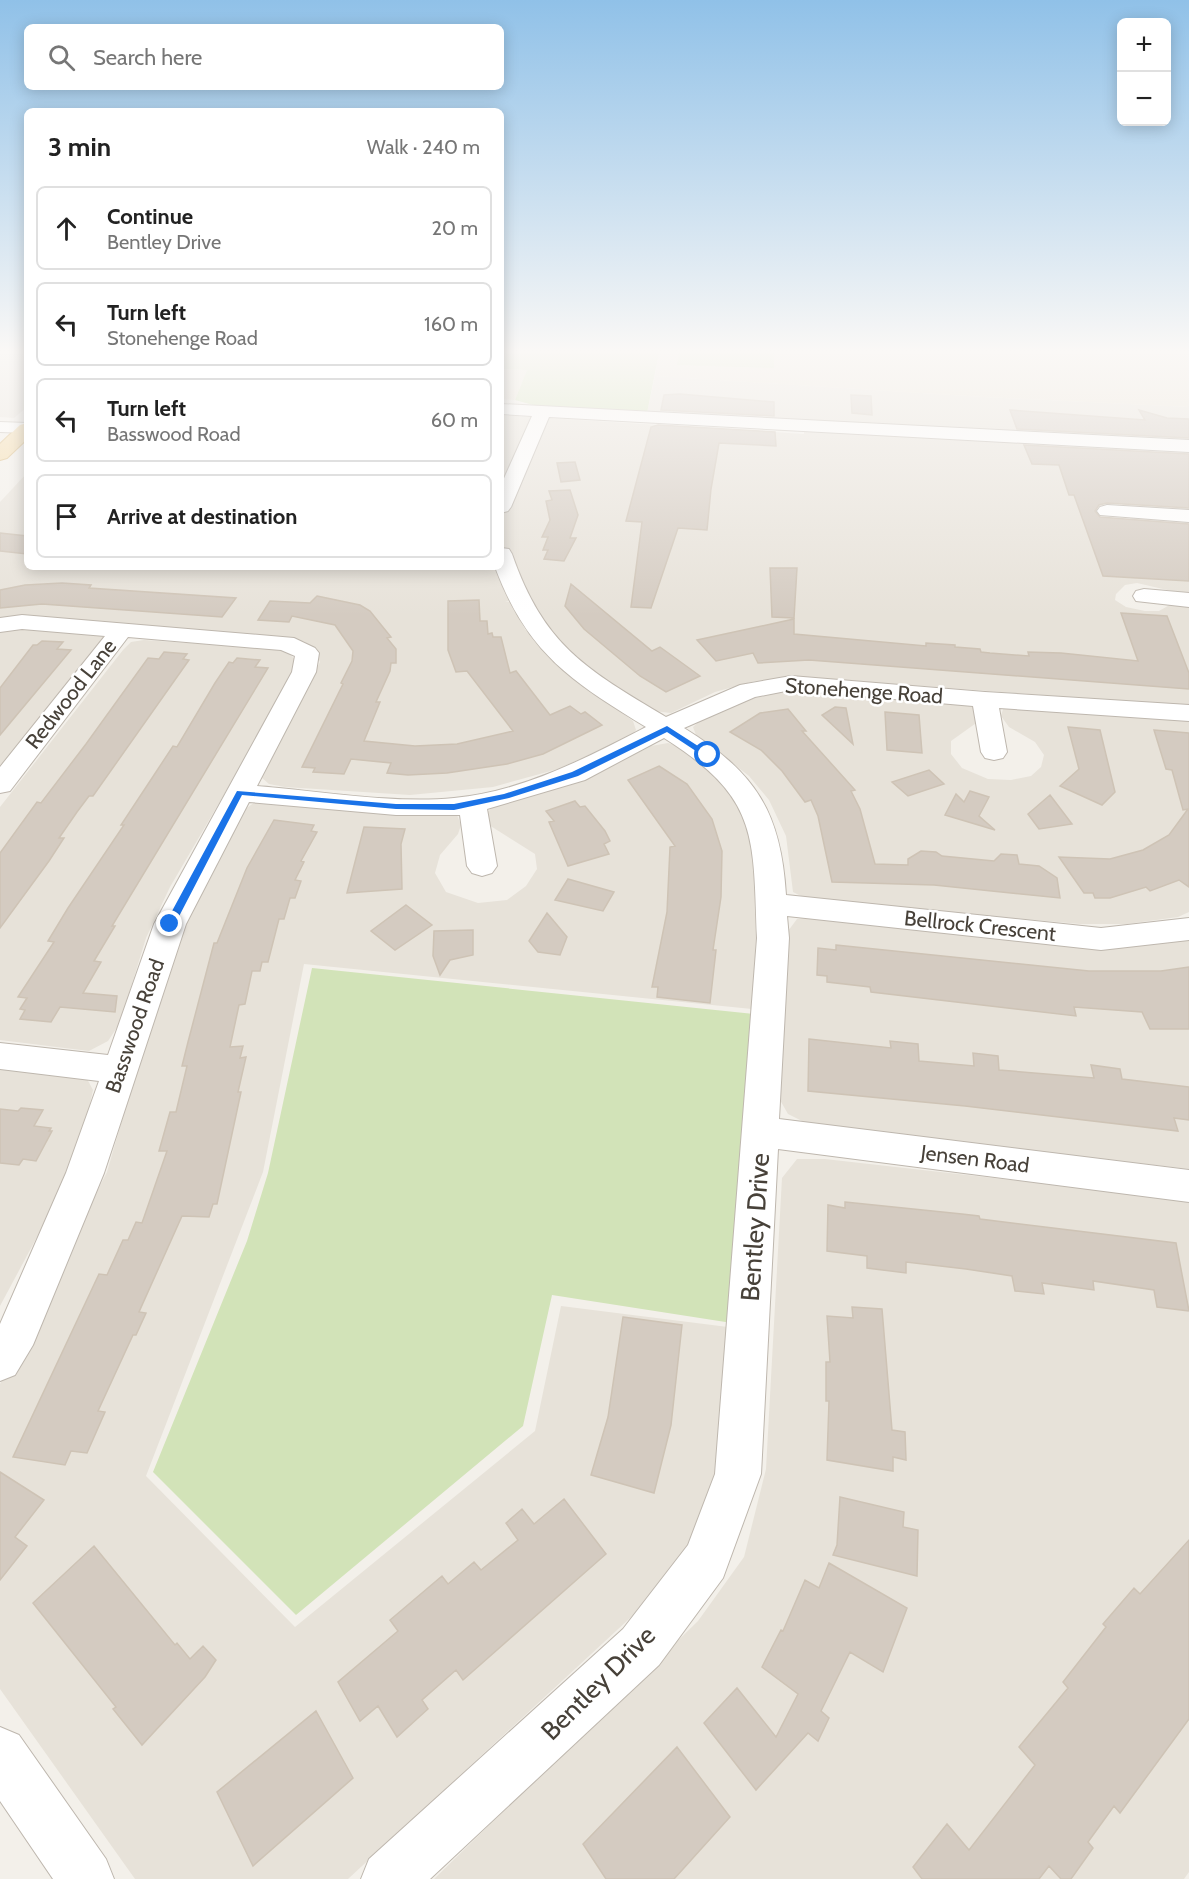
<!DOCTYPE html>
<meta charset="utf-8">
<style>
body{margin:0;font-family:Cabin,sans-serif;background:#f2f2f2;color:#222}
.controls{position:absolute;right:18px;top:18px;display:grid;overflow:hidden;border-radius:9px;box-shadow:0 3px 15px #0003}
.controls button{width:54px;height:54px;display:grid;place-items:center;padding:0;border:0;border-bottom:2px solid #e0e0e0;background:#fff;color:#222;font:30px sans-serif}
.stop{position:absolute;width:18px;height:18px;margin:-14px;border:4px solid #1a73e8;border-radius:50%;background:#fff}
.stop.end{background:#1a73e8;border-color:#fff;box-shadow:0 2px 6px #0008}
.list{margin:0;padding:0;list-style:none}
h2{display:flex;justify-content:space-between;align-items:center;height:78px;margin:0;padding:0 24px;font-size:26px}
h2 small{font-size:20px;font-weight:400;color:#767676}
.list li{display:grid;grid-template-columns:39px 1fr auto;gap:18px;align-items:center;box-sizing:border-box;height:84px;margin:0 12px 12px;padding:0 12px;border:2px solid #e0e0e0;border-radius:9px}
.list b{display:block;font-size:22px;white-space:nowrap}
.list p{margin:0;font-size:20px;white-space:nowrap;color:#767676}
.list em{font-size:20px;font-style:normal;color:#767676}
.icon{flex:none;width:33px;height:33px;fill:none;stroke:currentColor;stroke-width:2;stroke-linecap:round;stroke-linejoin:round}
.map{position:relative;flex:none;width:1189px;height:1879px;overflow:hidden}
.search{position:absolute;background:#fff;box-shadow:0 3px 15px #0003;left:24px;top:24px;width:480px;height:66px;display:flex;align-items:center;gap:15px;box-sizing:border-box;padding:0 21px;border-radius:9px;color:#767676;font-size:22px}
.panel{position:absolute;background:#fff;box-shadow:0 3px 15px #0003;left:24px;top:108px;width:480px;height:462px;border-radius:9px}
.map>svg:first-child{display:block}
.residential{fill:#e7e2d9}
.education{fill:#ebe4d6}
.green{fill:#d2e3b8}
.building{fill:#d4cbc1;stroke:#cec3b5;stroke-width:1.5}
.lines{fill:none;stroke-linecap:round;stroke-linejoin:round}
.minor-casing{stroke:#beb7ae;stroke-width:2}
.major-casing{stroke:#d8b574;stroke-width:2}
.minor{fill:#fff;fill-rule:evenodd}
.major{fill:#f4d9a3;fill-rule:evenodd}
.route{fill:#1a73e8}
.labels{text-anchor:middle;stroke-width:5;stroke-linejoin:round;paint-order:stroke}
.street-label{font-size:21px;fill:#474139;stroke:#fff}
.near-street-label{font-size:26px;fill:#474139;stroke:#fff}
</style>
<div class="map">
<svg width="1189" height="1879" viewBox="0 0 1189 1879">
<rect width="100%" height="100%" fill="#f3f0ea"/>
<!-- residential -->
<path class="residential" d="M0 353H27V407L14 418 0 417Z
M655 376 983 397 1189 407V442L647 413Z
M501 415 804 434V427L1189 449V512L1131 509 1120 503 1091 500 1085 516 1126 523 1132 517 1189 520V595L1137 583 1125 585 1116 594 1115 600 1126 607 1145 611H1159L1173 603 1189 604V706L817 678 755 681 715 692 671 713 653 711 590 669 554 634 529 601H505L510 602 525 629 542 649 573 676 633 721 636 730 632 735 558 769 493 787 410 795 285 787 269 784 261 777 320 662 316 652 305 642 287 637 35 617 0 621V502L27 473V567H501Z
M23 627 98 633 106 636 0 773V631Z
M144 640 265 648 287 652 298 662 295 673 170 887 146 938 120 1023 108 1041 89 1051 0 1040V807L123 650 131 642Z
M821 690 962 701 975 707 979 721 951 741V754L962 768 988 779 1011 780 1031 776 1041 767 1044 755 1035 742 1009 727 1001 716 1003 709 1017 705 1189 719V912L1178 917 1127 924H1080L809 900 793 892 786 836 769 800 749 776 696 735 693 727 701 720 738 702 777 693Z
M668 743 684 748 719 777 744 809 757 848 758 904 752 1009 304 964 263 1172 146 1476 295 1627 535 1431 561 1306 728 1327 724 1455 706 1522 670 1581 348 1879H135L0 1689V1384L107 1172 179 922 244 810 255 802 447 810 457 815 461 825 458 834 440 855 435 873 446 892 478 903 507 900 526 886 537 869 535 854 489 825 486 814 497 802 559 787 606 769 651 746Z
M821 916 1189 933V1169L812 1126 788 1114 780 1100 788 931 797 919Z
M0 1067 86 1077 93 1090 81 1145 60 1194 0 1306Z
M797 1159H825L1189 1200V1872L1184 1879H434L698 1621 744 1557 766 1469 782 1178Z"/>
<!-- education -->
<path class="education" d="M659 353H1189V407L983 397 655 376Z
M501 369 527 370 515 400 501 399Z"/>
<!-- green -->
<path class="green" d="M501 353H659L647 413 533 405 515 400 527 370 501 369Z
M679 353H774V368L677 365Z
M312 968 754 1014 732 1323 552 1295 523 1426 296 1615 153 1472 247 1241 268 1173Z"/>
<!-- building -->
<path class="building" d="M680 394 774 402V416L661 410 664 395Z
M851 395 871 396 872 415 852 413Z
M1010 410 1145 420 1139 410 1167 418 1189 419V438L1017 429Z
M658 425 775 432 776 446 719 443 711 489 707 530 678 528 651 608 631 607 642 522 626 521 651 427Z
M1024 445 1189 454V508L1107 503 1099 505 1095 511 1100 517 1189 524V581L1103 576 1074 495H1069L1059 465 1032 464Z
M575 462 580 480 561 482 557 463Z
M570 490 578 515 570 538H576L564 561 544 559 548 550H543L548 537H542L550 520 546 501 552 500 549 491Z
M0 533 27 536V554L0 551Z
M770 568H797L794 618 772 617Z
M62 583 91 585 89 588 236 598 222 617 42 604 0 608V590L25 585Z
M571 584 652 651 660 647 700 676 666 692 640 676 584 629 565 606Z
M317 596 360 605 370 611 391 637 387 638 396 649V663H391L390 671 376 702H380L364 741 415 746 457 744 513 731 467 671 456 672 448 650V601L479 600 480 621H487L488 634 492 633 493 637H501L510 673 516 671 550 715 570 706 581 714 585 712 602 725 543 754 507 764 447 773 408 775 387 773 391 763 351 759 344 774 313 772 315 768 302 767 343 684 341 683 352 661 353 651 335 625 292 616 289 622 258 620 270 601 310 603Z
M1121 613 1167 616 1189 673V689L809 660 758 663 753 653 716 661 697 640 794 619V634L926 646V643L955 645V647L980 649 981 652 990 653 1029 656 1028 652 1061 653 1138 661Z
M42 641 63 642 57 649 71 650 0 735V688L33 645H37Z
M164 652 187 654 183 659 189 660 93 796H89L77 812 59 838H64L49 861 0 928V853L37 802 41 803 86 744 148 658 159 659Z
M237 658 260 660 255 667 268 668 112 926H115L94 961 101 962 83 993 117 996 115 1012 60 1007 51 1022 20 1019 25 1010 20 1009 27 998 18 997 54 942 48 941 68 908 124 825H121L158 769 173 746 177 747 215 683 229 662 233 663Z
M835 707 846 708 853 744 822 715Z
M788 709 806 731H802L855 790 851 791 860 809 875 864 908 865V859L921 851 936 852 942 856 994 861 1001 854 1017 855 1019 864 1039 866 1057 878 1060 898 934 885 832 882 818 816 811 800 805 802 782 771 761 750 730 732 760 713Z
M885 712 919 715 922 753 887 750Z
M1068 727 1100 730 1115 792 1102 805 1060 786 1079 769Z
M1154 730 1189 733V887L1179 880 1150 891 1146 887 1110 898H1095L1093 893H1084L1059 857 1110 859 1143 850 1169 835 1188 809 1183 810 1172 770 1166 769Z
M659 766 687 784 712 819 722 851 721 897 713 950H716L710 1003 657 997 658 987H652L667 912 670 847 675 846 628 780Z
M929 770 944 784 908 796 892 782Z
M970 791 989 797 979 816 995 830 945 815 956 794 964 802Z
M1050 795 1072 824 1039 829 1028 814Z
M575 801 580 807 585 806 605 831 610 841 604 844 609 854 568 866 549 822 554 821 546 811Z
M274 820 314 825 311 831 317 832 301 861 304 862 295 880 301 881 295 898H290L284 919H279L268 962H262L260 971H252L245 1004 239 1005 230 1047 243 1046 240 1058 246 1057 238 1092H241L217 1204H213L209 1217 182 1216 139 1312 146 1313 136 1335H133L98 1411 105 1412 87 1453 71 1451 65 1465 13 1457 99 1274 107 1275 123 1240H128L136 1222 142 1223 167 1151H159L170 1112H176L187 1066H182L188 1042 214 943H217L247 868Z
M364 827 405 829 401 844 402 889 347 893Z
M568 879 614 892 603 911 555 900Z
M406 905 432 925 395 950 371 931Z
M547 913 567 937 560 955 538 952 529 941Z
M473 930V955L450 960 440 975 433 956 434 931Z
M836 945 1089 971H1161L1189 967V1029H1150L1142 1012 1074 1007 1076 1016 871 992 870 987 827 982V976L817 975 818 948 836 950Z
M809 1039 891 1048 890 1041 918 1044 919 1061 974 1066 973 1053 998 1056 999 1070 1094 1078 1091 1065 1120 1069 1122 1079 1189 1087V1120L1174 1118 1178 1131 965 1106 808 1091Z
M21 1108 43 1110 34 1126 51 1128 49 1131H52L36 1161 23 1159 19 1165 0 1163V1109L18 1111Z
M845 1202 962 1214 979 1216 980 1219 1176 1243 1189 1311 1157 1307 1154 1290 1093 1281 1094 1290 1042 1283 1044 1294 1015 1291 1012 1276 966 1269 906 1262V1273L867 1268V1256L827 1251 828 1205 845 1208Z
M852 1307 882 1309 892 1430 905 1432 906 1460 893 1457V1471L827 1460 829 1401H826V1362H830L827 1316 853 1318Z
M623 1317 682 1325 671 1425 654 1493 591 1475 608 1417Z
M0 1472 44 1500 15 1537 27 1546 0 1580Z
M840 1497 904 1512 903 1527 918 1530 917 1576 833 1555 837 1545Z
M564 1499 606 1554 463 1680 456 1670 422 1700 428 1709 397 1737 378 1706 360 1721 338 1682 398 1631 390 1620 442 1576 448 1584 474 1562 481 1570 518 1540 506 1523 522 1509 534 1524Z
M1189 1540V1719L1120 1813 1114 1806 1088 1842 1093 1848 1071 1879H1061L1049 1866 1039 1879H922L913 1867 947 1824 969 1850 1035 1765 1019 1747 1068 1688 1063 1682 1106 1627 1103 1624 1134 1588 1140 1594Z
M94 1546 175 1645 177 1643 190 1659 203 1646 216 1660 205 1677 142 1745 113 1709 116 1707 33 1603Z
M829 1563 907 1608 883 1672 850 1652 821 1711 829 1718 818 1741 808 1733 756 1790 704 1723 737 1688 776 1737 798 1694 762 1667 781 1630 783 1631 805 1580 819 1588Z
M316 1711 353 1778 253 1866 217 1792Z
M677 1747 730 1817 674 1879H606L583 1844Z"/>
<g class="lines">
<defs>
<path id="minor" d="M501 404 1189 440V452L549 417 511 507 508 511 501 513V485L532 416 501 414Z
M0 422 27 423V433L0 432Z
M1107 505 1189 510V522L1100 515 1097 511 1100 507Z
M501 548 509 549 512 554C544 646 586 669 666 717L740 685 791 676 985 692 1189 705V721L999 708 1007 752 1003 758 994 760 985 758 981 752 973 706 791 690 755 697 684 728C755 772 781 811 786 895L1101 928 1189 918V940L1101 950 787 916 789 938 779 1119 1189 1170V1202L778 1149 761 1474 723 1578 659 1665 430 1879H361L369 1859 623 1629 688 1545 715 1474 757 938C753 835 759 798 664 738L585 780 487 809 497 866 492 873 482 876 472 873 467 866 460 815H396L249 802 186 924 104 1173 33 1345 15 1375 0 1381V1324L66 1173 99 1081 0 1069V1043L108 1055 154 924 292 672 295 656 281 650 128 637 10 791 0 793V767L105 636 22 629 0 632V618L22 615 294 638 315 648 319 653 316 672 257 786C319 791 393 804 454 798 522 792 586 758 646 727 571 681 527 653 495 567H501Z
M1144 589 1189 593V607L1136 601 1133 596 1136 591Z
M0 1727 19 1735 106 1859 114 1879H53L0 1801Z"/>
<path id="major" d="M27 423V439L7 458 0 460V444L20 425Z"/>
</defs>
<!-- minor casing -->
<use href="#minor" class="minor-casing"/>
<!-- major casing -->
<use href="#major" class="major-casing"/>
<!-- minor -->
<use href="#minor" class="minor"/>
<!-- major -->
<use href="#major" class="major"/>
</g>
<!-- sky -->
<linearGradient id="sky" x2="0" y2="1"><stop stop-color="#90c1e8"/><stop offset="0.57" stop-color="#faf8f6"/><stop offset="1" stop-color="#faf8f6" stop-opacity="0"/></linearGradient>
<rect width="1189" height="616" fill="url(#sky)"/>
<!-- route -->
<path class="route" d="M667 726 712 755 705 757 667 732 578 776 509 798 454 810 396 809 242 795 174 926 165 924 237 791 396 804H454L504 794 572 772Z"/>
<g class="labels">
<!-- street labels -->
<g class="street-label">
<text transform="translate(864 691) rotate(4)" y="7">Stonehenge Road</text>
<text transform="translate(71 694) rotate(-52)" y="7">Redwood Lane</text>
<text transform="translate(980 926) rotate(6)" y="7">Bellrock Crescent</text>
<text transform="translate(135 1026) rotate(-71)" y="7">Basswood Road</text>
<text transform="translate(975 1159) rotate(7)" y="7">Jensen Road</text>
</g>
<!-- near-street labels -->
<g class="near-street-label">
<text transform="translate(755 1227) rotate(-86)" y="9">Bentley Drive</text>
<text transform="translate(598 1683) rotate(-45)" y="9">Bentley Drive</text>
</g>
</g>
</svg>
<div class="controls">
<button>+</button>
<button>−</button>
</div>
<div class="stop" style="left:708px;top:755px"></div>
<div class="stop end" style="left:170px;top:924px"></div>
<div class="search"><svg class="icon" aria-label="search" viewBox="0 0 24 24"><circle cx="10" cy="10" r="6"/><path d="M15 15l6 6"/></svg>Search here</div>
<section class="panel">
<h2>3 min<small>Walk · 240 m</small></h2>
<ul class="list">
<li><svg class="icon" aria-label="ahead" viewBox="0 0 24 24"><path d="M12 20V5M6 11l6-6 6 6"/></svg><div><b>Continue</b><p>Bentley Drive</p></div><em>20 m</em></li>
<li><svg class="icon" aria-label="left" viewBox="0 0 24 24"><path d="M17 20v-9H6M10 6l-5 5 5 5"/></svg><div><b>Turn left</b><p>Stonehenge Road</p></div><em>160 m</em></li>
<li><svg class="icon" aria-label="left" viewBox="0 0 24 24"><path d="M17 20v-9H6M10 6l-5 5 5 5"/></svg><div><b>Turn left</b><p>Basswood Road</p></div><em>60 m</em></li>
<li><svg class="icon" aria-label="arrive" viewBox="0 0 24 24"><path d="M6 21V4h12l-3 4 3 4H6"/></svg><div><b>Arrive at destination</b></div></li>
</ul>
</section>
</div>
